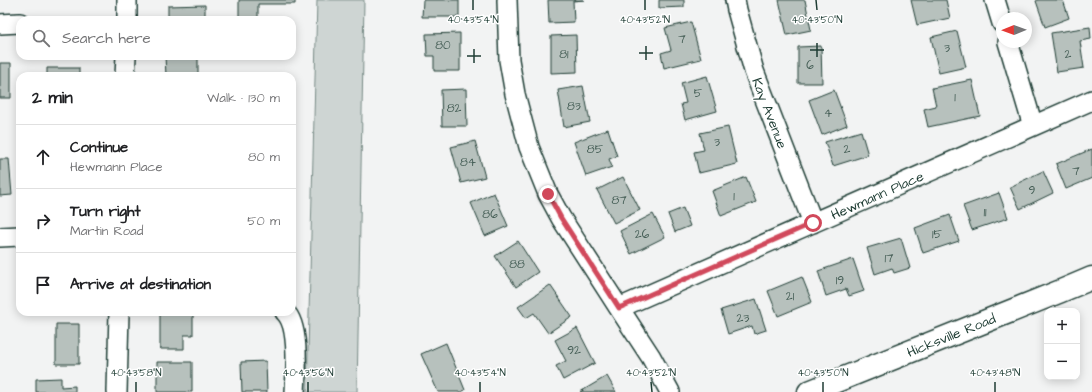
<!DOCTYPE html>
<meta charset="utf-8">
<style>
body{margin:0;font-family:"Architects Daughter",sans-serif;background:#f6f6f6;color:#202124}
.controls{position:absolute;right:12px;bottom:12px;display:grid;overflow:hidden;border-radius:8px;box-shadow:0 2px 10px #0003}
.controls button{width:36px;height:36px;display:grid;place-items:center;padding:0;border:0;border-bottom:1px solid #e0e0e0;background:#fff;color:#202124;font:20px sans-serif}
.compass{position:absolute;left:996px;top:12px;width:36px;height:36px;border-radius:50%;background:#fff;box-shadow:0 2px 10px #0003;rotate:269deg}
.stop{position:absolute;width:12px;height:12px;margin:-9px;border:3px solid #d1495b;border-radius:50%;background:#fff}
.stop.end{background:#d1495b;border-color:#fff;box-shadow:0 1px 4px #0008}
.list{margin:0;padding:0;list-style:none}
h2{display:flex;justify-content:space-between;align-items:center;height:52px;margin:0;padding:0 16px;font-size:17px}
h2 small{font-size:13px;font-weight:400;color:#757577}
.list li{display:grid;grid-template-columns:26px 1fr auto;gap:12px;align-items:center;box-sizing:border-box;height:64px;padding:0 16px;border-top:1px solid #e0e0e0}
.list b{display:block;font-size:15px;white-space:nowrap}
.list p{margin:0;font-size:13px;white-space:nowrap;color:#757577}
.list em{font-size:13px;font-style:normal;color:#757577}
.icon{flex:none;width:22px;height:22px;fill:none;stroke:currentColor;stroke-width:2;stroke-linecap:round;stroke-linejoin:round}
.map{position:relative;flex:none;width:1092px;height:392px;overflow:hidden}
.search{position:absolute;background:#fff;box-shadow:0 2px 10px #0003;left:16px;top:16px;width:280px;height:44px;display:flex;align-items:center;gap:10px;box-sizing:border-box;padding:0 14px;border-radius:12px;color:#757577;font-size:15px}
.panel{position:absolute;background:#fff;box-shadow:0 2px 10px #0003;left:16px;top:72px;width:280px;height:244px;border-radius:12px}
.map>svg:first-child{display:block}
.grass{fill:#ced5d3;stroke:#768984}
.building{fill:#b7c1bd;stroke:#1f3d34}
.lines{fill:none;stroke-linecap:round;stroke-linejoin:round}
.minor-casing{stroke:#1f3d34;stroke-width:22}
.primary-casing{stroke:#1f3d34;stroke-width:25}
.minor{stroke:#fff;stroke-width:19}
.primary{stroke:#fff;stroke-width:22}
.route{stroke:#d1495b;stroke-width:5}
.ticks{fill:none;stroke:#1f3d34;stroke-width:1.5}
.labels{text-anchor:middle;stroke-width:3;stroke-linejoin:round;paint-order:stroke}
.number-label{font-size:12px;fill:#455e56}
.street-label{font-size:14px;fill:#1f3d34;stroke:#fff}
.ticks-label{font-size:10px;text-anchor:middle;fill:#1f3d34;stroke:#fff;stroke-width:3;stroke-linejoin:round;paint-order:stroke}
</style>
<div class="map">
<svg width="1092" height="392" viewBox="0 0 1092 392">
<rect width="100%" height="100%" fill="#f2f3f3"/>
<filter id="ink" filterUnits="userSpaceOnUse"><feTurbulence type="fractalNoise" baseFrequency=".025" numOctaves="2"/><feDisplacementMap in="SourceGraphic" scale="8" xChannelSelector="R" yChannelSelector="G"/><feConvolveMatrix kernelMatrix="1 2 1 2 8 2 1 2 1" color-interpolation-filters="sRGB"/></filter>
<g filter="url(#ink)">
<!-- grass -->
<path class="grass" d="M317 0H364L357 392H307Z"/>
<!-- building -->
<path class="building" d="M239 0H295V4H258V20H239Z
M423 0H459V17H422Z
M548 0H584L573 1 574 22 549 23Z
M659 0H684V7L659 8Z
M779 0H805L811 30 787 35Z
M911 0H946L950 18 917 25Z
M1038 0H1063L1069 18 1045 27 1036 1Z
M205 5V20H168V6Z
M691 22 701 59 664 68 661 53 671 50 665 28Z
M1090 27 1091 39 1080 41 1084 68 1057 72 1051 33Z
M957 31 966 67 939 73 931 37Z
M460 33V71H434V56H427L426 34Z
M576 35 577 72 551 73V36Z
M821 46 822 83H798V47Z
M165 56H198V76H166Z
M0 63H11V98H0Z
M47 68H79V76H47Z
M707 76 717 111 685 120 681 104 686 103 681 83Z
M972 80 980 116 928 127 924 109 936 106 932 88Z
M583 86 590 122 564 127 558 90Z
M466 89 467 126H442L441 90Z
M834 90 847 125 822 135 809 100Z
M728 127 737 164 699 173 694 152 704 150 700 133Z
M608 129 617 156 609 159 612 167 586 176 574 142Z
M861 131 868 155 833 166 825 142Z
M475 141 485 177 461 183 451 147Z
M1092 149V178L1066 189 1056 164Z
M0 159H9L12 195 0 196Z
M1043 171 1053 193 1020 209 1010 187Z
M623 177 640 210 614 223 597 190Z
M746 177 756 202 721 216 712 191Z
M494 193 508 226 485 236 471 203Z
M999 193 1008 218 972 230 963 206Z
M683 208 690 226 675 232 668 214Z
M653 214 665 237 631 254 620 231Z
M950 215 959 241 923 253 915 228Z
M901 238 910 268 894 273 892 268 875 274 867 248Z
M518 241 538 272 516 287 495 256Z
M853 259 864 291 849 296 846 289 826 296 818 271Z
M802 277 812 302 778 316 768 291Z
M550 285 572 317 548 333 534 313 526 318 518 307Z
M756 299 766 330 754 334 752 326 728 334 721 310Z
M160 312H193V335H184V349H160Z
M56 324H79V364H56Z
M577 328 595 363 563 380 556 366 566 361 555 340Z
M446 343 465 390 461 392H438L421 354Z
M266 361 267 392H242L241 362Z
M157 362H192V392H157Z
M607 376 616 392H580Z
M61 378V387L75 386V392H36V379Z"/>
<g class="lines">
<defs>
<path id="minor" d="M507 0 509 60 515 94 529 147 548 194 561 218 619 308 651 357 670 392
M735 0 737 10 754 71 813 223
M995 0 1002 23
M127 20V0
M0 24 20 23
M1008 42 1033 126
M125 76 126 56
M0 237 20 236
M619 308 1092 100
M285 312C300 326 296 372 295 392
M117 392 119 312"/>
<path id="primary" d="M809 392 1061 291 1092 278"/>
</defs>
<!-- minor casing -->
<use href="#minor" class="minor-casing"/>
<!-- primary casing -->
<use href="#primary" class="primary-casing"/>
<!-- minor -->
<use href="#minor" class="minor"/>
<!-- primary -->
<use href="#primary" class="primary"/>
</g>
</g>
<g class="lines" filter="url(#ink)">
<!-- route -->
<path class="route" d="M548 194 561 218 619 308 813 223"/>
</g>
<!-- ticks -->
<path class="ticks" d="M473 0V10M645 0V10M816 0 817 10M817 43V57M646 46V60M474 49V63M810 50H824M639 53H653M467 56H481M136 382V392M308 382V392M480 382V392M651 382 652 392M823 382V392M995 382V392"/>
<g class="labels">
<!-- number labels -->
<g class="number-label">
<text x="682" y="43">7</text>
<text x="443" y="49">80</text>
<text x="947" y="52">3</text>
<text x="564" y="58">81</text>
<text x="1068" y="58">2</text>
<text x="810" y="69">6</text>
<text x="698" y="97">5</text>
<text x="955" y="101">1</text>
<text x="574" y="110">83</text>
<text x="454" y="112">82</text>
<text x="828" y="117">4</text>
<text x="717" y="146">3</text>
<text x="595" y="153">85</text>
<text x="847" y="153">2</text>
<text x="468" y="166">84</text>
<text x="1076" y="175">7</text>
<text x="1032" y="194">9</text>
<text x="734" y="200">1</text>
<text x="619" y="204">87</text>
<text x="985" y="216">11</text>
<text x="490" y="218">86</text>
<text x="642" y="238">26</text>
<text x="937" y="238">15</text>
<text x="889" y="262">17</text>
<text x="517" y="268">88</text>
<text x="840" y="284">19</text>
<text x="790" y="300">21</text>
<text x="743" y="322">23</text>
<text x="574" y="354">92</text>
</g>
<!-- street labels -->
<g class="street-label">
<text transform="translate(770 113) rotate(69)" y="5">Kay Avenue</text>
<text transform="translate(877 195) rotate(-24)" y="5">Hewmann Place</text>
<text transform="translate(951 335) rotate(-22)" y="5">Hicksville Road</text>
</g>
</g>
<g class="ticks-label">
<text x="473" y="23">40°43'54"N</text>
<text x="645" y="23">40°43'52"N</text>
<text x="817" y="23">40°43'50"N</text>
<text x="136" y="376">40°43'58"N</text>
<text x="308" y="376">40°43'56"N</text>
<text x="480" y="376">40°43'54"N</text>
<text x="651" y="376">40°43'52"N</text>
<text x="823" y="376">40°43'50"N</text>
<text x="995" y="376">40°43'48"N</text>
</g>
</svg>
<div class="controls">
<button>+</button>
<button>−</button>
</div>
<svg class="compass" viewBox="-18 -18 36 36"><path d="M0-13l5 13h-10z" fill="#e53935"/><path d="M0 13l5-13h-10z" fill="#757577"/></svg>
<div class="stop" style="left:813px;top:223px"></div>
<div class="stop end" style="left:548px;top:194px"></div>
<div class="search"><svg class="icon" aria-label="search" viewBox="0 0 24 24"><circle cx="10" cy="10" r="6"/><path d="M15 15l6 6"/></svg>Search here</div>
<section class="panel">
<h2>2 min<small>Walk · 130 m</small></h2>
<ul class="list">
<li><svg class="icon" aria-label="ahead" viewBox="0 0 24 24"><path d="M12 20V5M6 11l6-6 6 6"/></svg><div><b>Continue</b><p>Hewmann Place</p></div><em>80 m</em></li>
<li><svg class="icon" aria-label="right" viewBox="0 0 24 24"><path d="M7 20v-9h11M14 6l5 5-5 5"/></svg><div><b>Turn right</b><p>Martin Road</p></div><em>50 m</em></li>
<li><svg class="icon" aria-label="arrive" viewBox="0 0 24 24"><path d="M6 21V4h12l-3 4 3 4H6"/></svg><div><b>Arrive at destination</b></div></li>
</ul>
</section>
</div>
